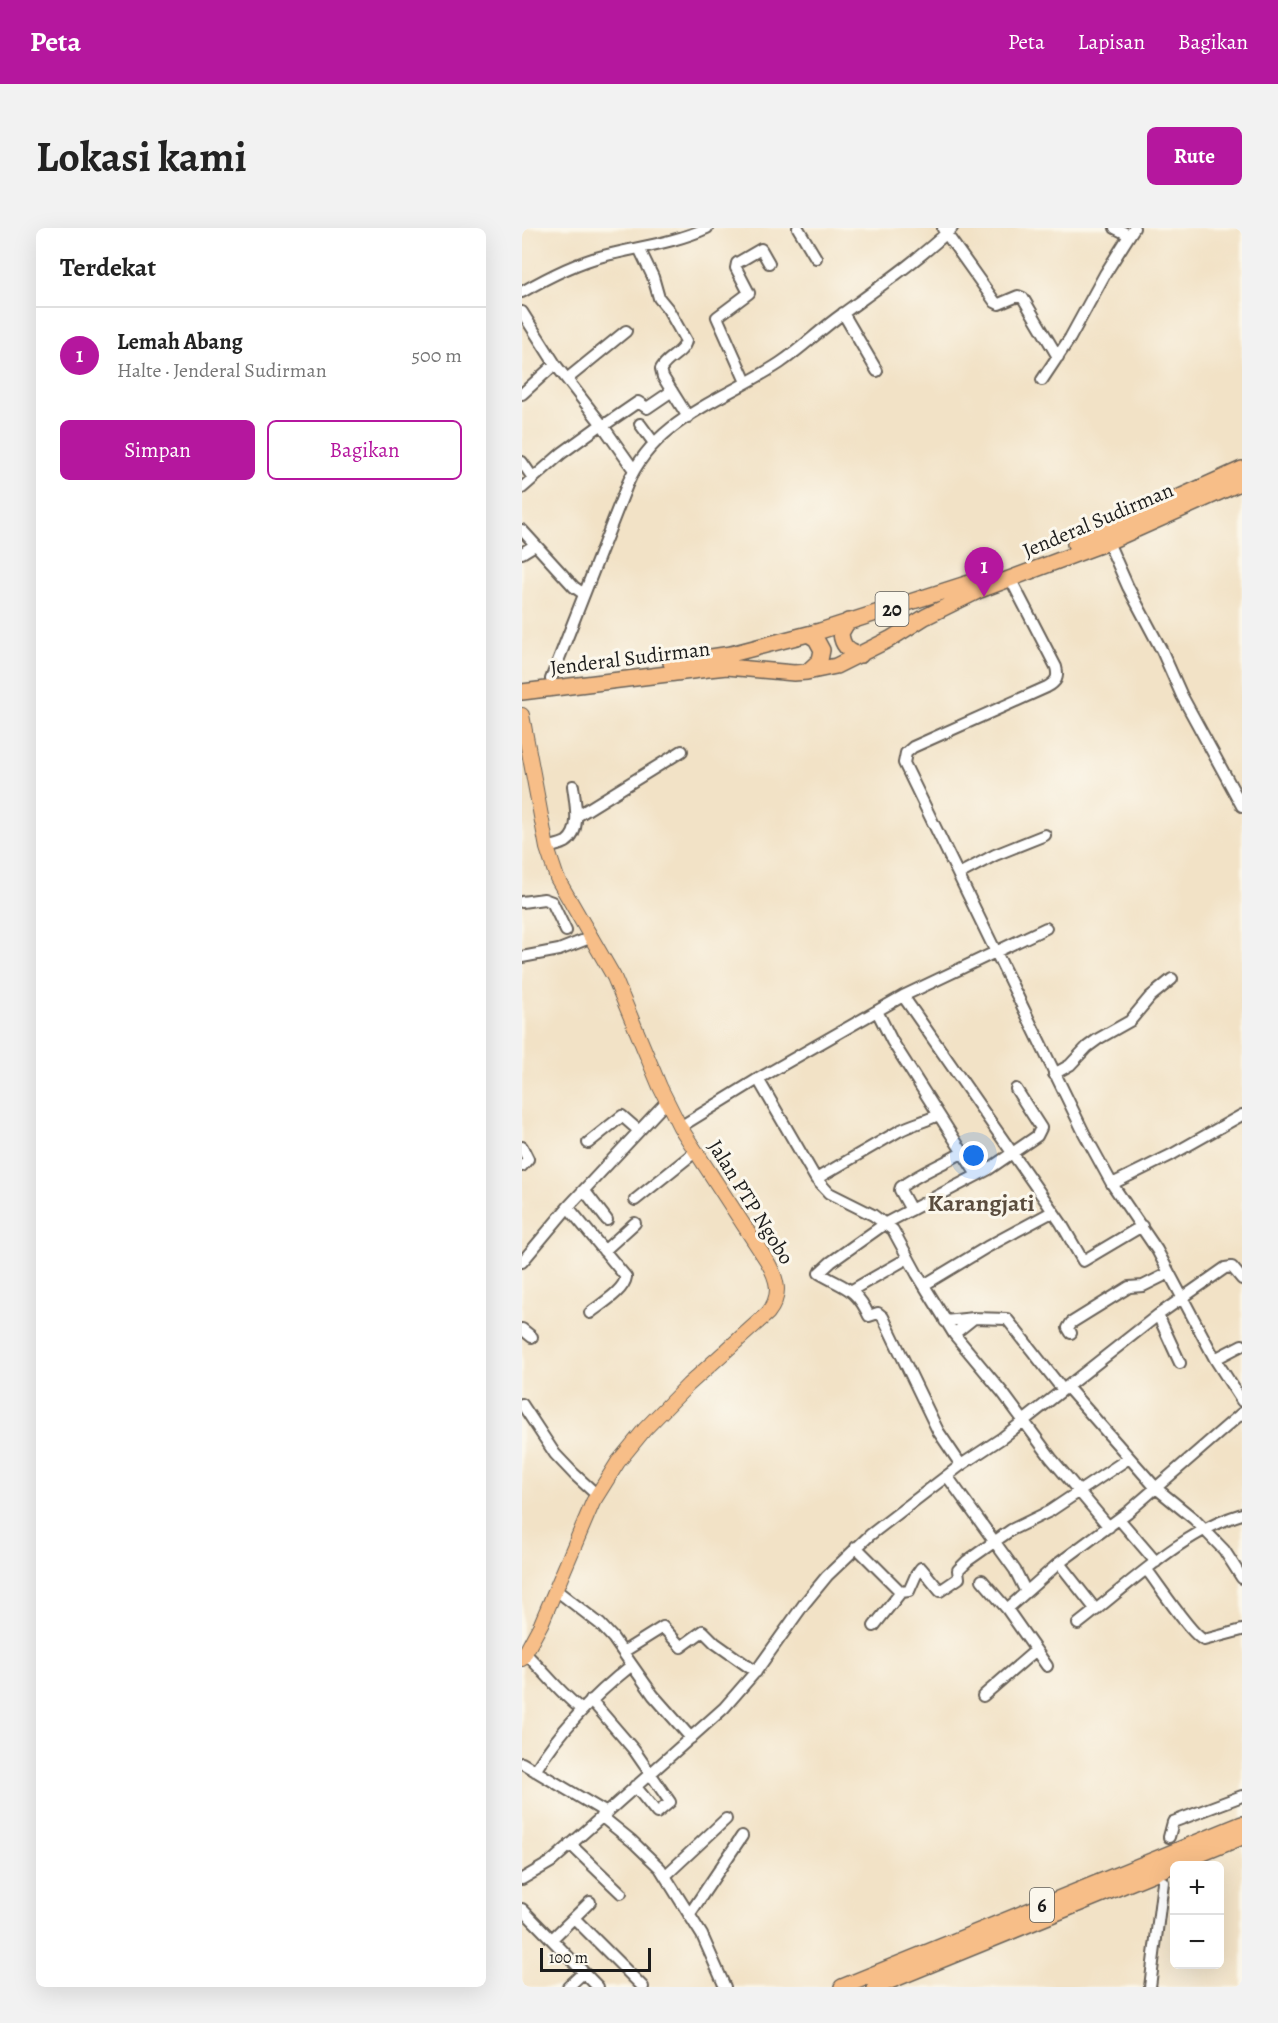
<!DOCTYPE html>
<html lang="id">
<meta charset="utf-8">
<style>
body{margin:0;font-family:Alegreya,serif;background:#f2f2f2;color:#222}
.controls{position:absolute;right:18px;bottom:18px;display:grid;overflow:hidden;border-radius:9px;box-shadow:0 6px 24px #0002}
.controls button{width:54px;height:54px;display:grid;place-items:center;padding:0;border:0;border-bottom:2px solid #e0e0e0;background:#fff;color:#222;font:30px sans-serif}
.scale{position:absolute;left:18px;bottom:15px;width:111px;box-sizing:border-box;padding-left:6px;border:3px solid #1c1c1c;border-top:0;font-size:16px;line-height:21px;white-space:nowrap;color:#1c1c1c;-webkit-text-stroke:4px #fbf7ec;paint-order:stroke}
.you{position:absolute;left:452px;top:928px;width:21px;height:21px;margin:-15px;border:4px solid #fff;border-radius:50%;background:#1a73e8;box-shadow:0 0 0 9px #1a73e833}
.badge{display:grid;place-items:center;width:39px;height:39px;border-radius:50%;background:#b5179e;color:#fff;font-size:20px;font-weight:700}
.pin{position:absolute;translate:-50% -50px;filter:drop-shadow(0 2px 3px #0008)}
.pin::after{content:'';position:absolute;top:32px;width:21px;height:18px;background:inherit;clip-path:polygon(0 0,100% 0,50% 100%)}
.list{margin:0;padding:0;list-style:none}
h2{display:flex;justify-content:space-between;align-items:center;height:78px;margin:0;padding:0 24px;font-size:26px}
h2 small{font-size:20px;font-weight:400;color:#767676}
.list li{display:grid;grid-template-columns:39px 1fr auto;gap:18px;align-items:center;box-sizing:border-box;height:96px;padding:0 24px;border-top:2px solid #e0e0e0}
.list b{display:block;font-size:22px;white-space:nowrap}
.list p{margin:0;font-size:20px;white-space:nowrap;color:#767676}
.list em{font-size:20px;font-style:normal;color:#767676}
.actions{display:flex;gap:12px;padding:18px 24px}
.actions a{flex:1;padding:14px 0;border:2px solid #b5179e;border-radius:9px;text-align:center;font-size:21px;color:#b5179e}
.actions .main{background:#b5179e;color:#fff}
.map{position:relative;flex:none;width:720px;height:1759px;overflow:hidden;border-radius:9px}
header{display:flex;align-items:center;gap:36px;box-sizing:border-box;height:84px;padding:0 30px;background:#b5179e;color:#fff}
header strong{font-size:28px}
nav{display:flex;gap:33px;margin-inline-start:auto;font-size:21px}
.intro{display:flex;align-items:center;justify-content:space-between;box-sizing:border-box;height:144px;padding:0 36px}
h1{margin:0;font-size:42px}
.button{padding:15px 27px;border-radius:9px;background:#b5179e;color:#fff;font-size:21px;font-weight:700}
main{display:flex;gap:36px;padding:0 36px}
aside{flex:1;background:#fff;border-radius:9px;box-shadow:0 6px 24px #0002}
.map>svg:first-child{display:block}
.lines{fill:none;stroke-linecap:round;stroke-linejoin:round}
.minor-casing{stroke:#676158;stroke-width:14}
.major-casing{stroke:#676158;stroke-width:16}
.highway-casing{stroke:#676158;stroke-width:18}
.minor{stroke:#fff;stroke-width:10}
.major{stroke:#f7be88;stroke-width:14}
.highway{stroke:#f7be88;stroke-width:15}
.labels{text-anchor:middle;stroke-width:6;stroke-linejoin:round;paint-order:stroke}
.shield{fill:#fbf7ec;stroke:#5f5e5a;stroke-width:1.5}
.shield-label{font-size:20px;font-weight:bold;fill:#1c1c1c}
.street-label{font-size:21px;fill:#1c1c1c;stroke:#fbf7ec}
.quarter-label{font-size:24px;font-weight:bold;fill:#5a4c3d;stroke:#fbf7ec}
</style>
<header>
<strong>Peta</strong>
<nav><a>Peta</a><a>Lapisan</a><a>Bagikan</a></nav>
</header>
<div class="intro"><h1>Lokasi kami</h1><a class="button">Rute</a></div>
<main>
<aside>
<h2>Terdekat<small></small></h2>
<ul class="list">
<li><span class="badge">1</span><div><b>Lemah Abang</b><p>Halte · Jenderal Sudirman</p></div><em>500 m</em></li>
</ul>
<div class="actions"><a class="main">Simpan</a><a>Bagikan</a></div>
</aside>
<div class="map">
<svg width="720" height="1759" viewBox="0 0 720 1759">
<rect width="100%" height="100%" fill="#fbf7ec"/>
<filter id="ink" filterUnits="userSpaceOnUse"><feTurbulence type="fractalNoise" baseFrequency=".0167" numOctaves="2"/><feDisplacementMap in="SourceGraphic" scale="12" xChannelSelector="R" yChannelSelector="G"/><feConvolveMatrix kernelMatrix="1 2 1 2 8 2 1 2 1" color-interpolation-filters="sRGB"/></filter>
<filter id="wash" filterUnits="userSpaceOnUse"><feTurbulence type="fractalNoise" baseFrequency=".008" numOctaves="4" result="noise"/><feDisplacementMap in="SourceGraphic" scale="24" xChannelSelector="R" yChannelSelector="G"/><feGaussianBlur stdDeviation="1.35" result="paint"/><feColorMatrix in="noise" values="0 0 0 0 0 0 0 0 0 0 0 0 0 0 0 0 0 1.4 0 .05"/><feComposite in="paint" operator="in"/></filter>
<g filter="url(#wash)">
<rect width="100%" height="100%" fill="#f2e2c6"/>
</g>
<g filter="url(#ink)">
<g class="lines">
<defs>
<path id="minor" d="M276 0 294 30
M593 0 607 7
M421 1 473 74 477 76 496 68 501 70 536 129
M117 20 131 49 137 70 146 81 164 113C161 126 145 129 139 141L141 149 166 189
M0 64C26 49 53 35 81 28 116 19 152 15 185 0
M0 84 33 136 81 198 112 242
M321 85 355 143
M45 151 104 103
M520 152 548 110 583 46 612 0
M224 154 195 89 227 65 214 40 215 35 239 21 247 35
M0 166 33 136
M118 196 132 215
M81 198 116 174 125 180 150 163
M0 234 11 250
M0 260 40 225 80 196
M0 302 52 359 62 366
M586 314 606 359 640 423 660 468 720 578
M0 325 13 317
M489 352 534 439C537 450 534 454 525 459L391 519 384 525 382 535 562 905 590 956 635 1022 693 1131 720 1173
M29 451 105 257C133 190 202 172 258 135 280 120 298 102 319 87 357 59 396 32 430 0
M55 588 160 523
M25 620C31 618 38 617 44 614 60 603 53 574 51 558
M437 646 473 627 523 607
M0 674 22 671 30 674 44 703
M0 729 37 722 70 709
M381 768 539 995 561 1033 620 998
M355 783 370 813 455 947
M532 846 548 837 565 819 576 811 608 793 628 769 650 751
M236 851 294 951 307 965 351 987 371 1002 395 1046 432 1106 481 1165 529 1230 587 1299
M158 899 236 851 381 768 524 700
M66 915 100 888 116 902
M0 919 6 931 0 938
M294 951 377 903C390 896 402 894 416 887
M590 956 649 927 720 887
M62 962 85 992
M113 972 173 924
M46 979 104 1049C102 1063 79 1076 68 1085
M389 982 378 962 379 959C399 944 420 937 441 924
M82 1023 113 995
M0 1034 46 979 145 873
M402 1057 465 1019 530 984
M330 1062 386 1030
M636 1087 658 1135
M423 1093 452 1090 485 1091 541 1162
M0 1101 10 1109
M549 1105 546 1100 549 1095 607 1059 621 1058 647 1045
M432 1106 452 1090
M693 1131 720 1117
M545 1159 634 1260 672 1291 702 1322 720 1350
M0 1176 33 1226 52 1246 75 1267
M439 1237 416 1203 361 1089 356 1085 347 1088C334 1059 322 1060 297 1045L309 1034 364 995 467 941 515 908 519 900 494 861
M425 1248 493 1342 504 1364
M597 1291 634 1334
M334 1319 379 1364 387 1363 394 1347 399 1340 418 1363 437 1350 436 1342 445 1333 489 1302 528 1283 607 1230
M537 1335 574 1382
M625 1342C636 1356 670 1408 682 1412L720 1402
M460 1352 485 1381
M34 1362 78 1396 91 1410 131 1467 169 1510
M556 1396C606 1358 659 1304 720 1286
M352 1398 379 1364
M101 1424 141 1399 159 1419 181 1403 193 1415 234 1444
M3 1425C23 1444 38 1465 59 1481
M525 1438 485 1381 537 1335 606 1284 720 1185
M461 1468 514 1422
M69 1472 112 1522 148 1574 135 1585 113 1558
M0 1535 83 1584
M13 1543C39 1501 72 1467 110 1437
M79 1588 110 1613 138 1640 180 1707 203 1759
M647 1609 651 1594 720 1568
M48 1616 99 1665
M143 1648 204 1591
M0 1651 29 1634 202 1480 235 1442 282 1376 305 1348 348 1307 439 1237 480 1210 636 1087 703 1040 710 1039 720 1051
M0 1681 76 1759
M167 1687 220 1608
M52 1690 121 1759
M30 1711 68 1674
M46 1759 61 1745
M628 1759 641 1654"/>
<path id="major" d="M0 487 25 620 35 650 92 749 138 859 158 899 245 1033C256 1052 260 1067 246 1085L166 1157 123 1201 96 1234 71 1274 19 1396 0 1431"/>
<path id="highway" d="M553 316 720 241
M326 393 319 405C320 418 326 424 339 427
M149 435 209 426 298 403 469 348
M285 444 298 432 300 422 294 411 286 406
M0 464 186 441 205 439 272 445 285 444 314 438 368 411 403 389 458 362 586 314 720 254
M320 1759 720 1596
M353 1759 720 1609"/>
</defs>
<!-- minor casing -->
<use href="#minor" class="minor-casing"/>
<!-- major casing -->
<use href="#major" class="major-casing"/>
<!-- highway casing -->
<use href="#highway" class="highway-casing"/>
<!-- minor -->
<use href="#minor" class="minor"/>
<!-- major -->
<use href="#major" class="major"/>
<!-- highway -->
<use href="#highway" class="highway"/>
</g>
</g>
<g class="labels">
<!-- shield labels -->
<g class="shield">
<rect x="353.5" y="364" width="33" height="34" rx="4.5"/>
<rect x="508" y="1660" width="24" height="34" rx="4.5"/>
</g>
<g class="shield-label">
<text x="370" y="388">20</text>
<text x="520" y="1684">6</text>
</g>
<!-- street labels -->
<g class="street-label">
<text transform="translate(576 292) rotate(-23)" y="7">Jenderal Sudirman</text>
<text transform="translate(108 430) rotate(-7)" y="7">Jenderal Sudirman</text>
<text transform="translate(229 974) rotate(58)" y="7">Jalan PTP Ngobo</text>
</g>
<!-- quarter labels -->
<g class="quarter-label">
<text x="459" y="983">Karangjati</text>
</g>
</g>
</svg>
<div class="controls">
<button>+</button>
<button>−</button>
</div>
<div class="scale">100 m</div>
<div class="you"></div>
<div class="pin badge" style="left:462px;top:369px">1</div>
</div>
</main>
